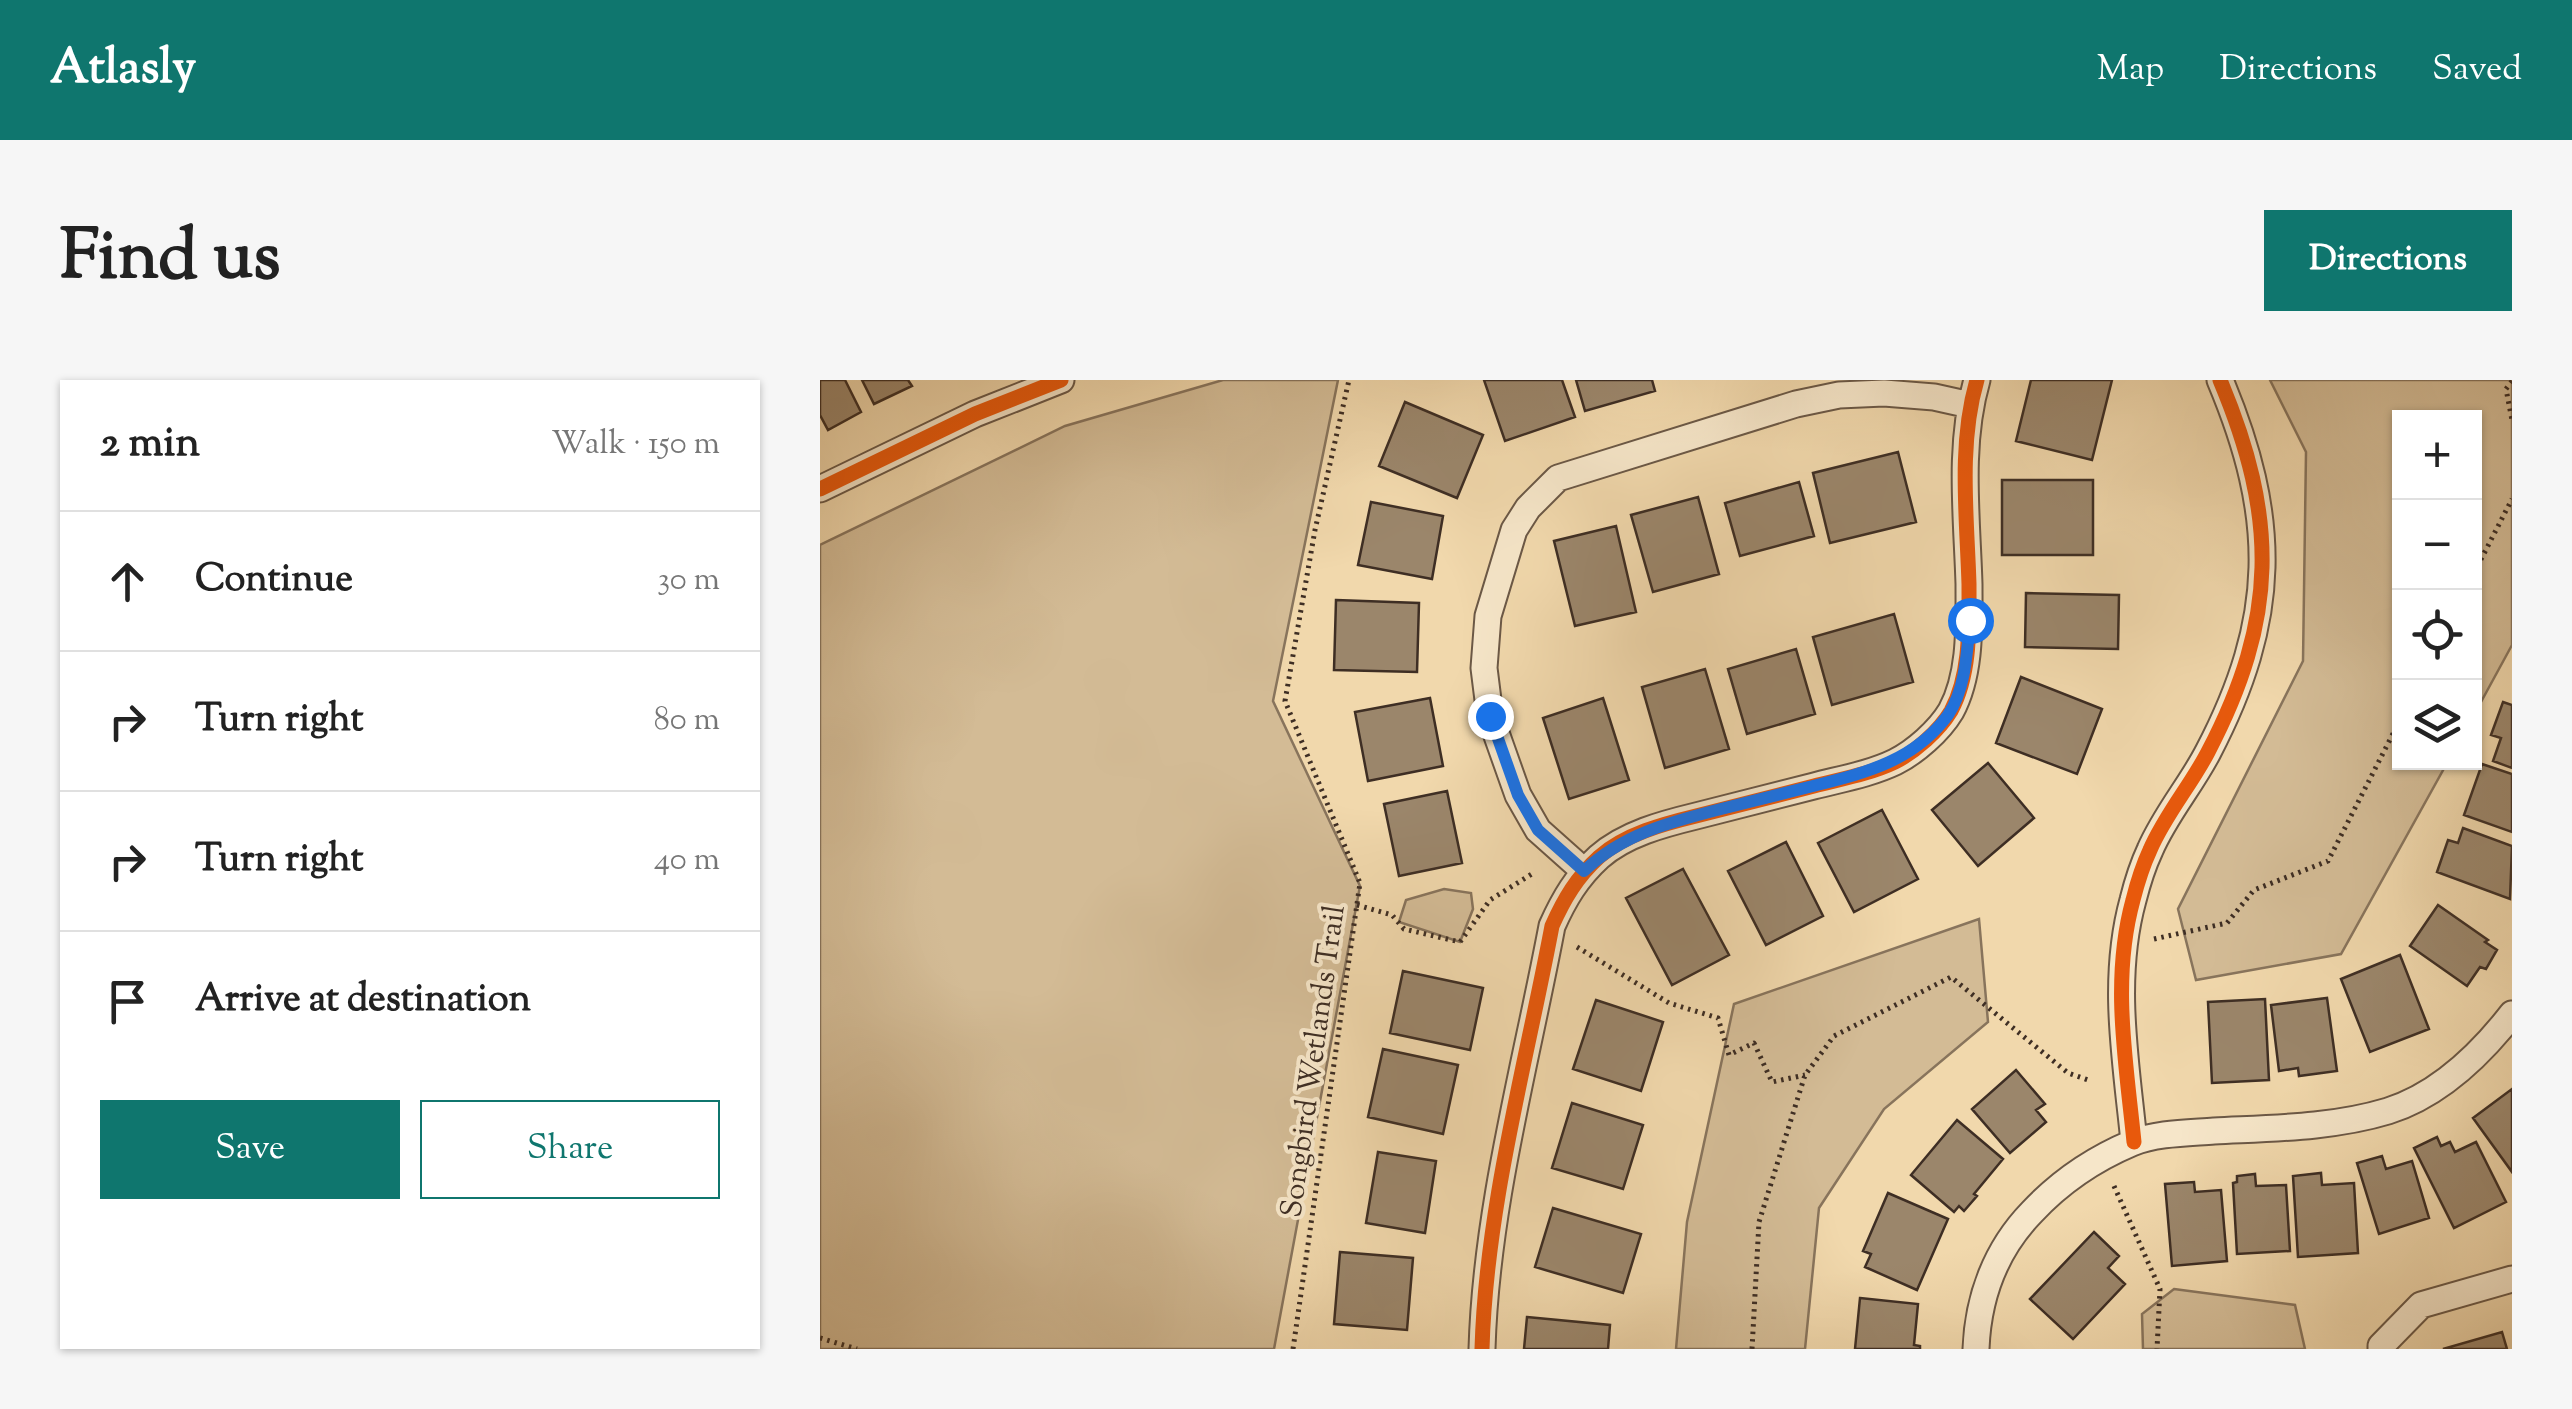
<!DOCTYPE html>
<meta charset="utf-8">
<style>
body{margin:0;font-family:"Sorts Mill Goudy",serif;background:#f6f6f6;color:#222}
.controls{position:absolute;right:30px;top:30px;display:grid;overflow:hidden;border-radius:0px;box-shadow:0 2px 8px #0004}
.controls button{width:90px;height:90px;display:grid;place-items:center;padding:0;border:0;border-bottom:2px solid #e0e0e0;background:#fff;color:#222;font:50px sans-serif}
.stop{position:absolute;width:30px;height:30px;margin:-22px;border:8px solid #1a73e8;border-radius:50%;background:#fff}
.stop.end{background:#1a73e8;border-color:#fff;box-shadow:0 2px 10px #0008}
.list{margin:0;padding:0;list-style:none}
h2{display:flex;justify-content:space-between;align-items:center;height:130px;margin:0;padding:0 40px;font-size:42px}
h2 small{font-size:32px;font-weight:400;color:#767676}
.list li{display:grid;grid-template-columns:65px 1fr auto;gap:30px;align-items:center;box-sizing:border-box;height:140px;padding:0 40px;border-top:2px solid #e0e0e0}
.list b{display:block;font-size:38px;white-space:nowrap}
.list em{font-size:32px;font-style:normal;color:#767676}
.actions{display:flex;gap:20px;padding:30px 40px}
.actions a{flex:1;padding:22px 0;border:2px solid #0f766e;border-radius:0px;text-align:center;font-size:35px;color:#0f766e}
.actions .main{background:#0f766e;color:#fff}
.icon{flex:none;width:55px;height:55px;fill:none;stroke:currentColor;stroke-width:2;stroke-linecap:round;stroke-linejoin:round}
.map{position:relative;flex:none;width:1692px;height:969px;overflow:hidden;border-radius:0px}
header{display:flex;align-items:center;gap:60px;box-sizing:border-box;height:140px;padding:0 50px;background:#0f766e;color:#fff}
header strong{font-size:48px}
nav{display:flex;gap:55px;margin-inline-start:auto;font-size:35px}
.intro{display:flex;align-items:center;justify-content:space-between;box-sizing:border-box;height:240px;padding:0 60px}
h1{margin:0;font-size:70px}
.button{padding:25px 45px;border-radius:0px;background:#0f766e;color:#fff;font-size:35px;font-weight:700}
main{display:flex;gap:60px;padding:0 60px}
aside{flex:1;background:#fff;border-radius:0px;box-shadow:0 2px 8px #0004}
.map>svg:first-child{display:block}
.green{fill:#d3bb95;stroke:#88745c;stroke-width:2.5}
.building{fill:#9b866b;stroke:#3e2e24;stroke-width:2.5}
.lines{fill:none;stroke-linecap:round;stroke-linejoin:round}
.street-casing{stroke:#6b5846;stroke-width:29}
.path{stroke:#3e2e24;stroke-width:5;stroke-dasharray:2.5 5;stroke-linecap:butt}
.street{stroke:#f6e6c9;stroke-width:25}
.cycleway-casing{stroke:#f6e6c9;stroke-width:21}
.cycleway{stroke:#e8590c;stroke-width:15}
.route{stroke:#1a73e8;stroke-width:12}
.labels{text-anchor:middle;stroke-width:8;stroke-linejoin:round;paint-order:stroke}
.street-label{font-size:30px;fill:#3e2e24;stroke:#f6e6c9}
</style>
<header>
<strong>Atlasly</strong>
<nav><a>Map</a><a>Directions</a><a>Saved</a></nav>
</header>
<div class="intro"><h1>Find us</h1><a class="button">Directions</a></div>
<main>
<aside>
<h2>2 min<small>Walk · 150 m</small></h2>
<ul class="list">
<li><svg class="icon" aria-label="ahead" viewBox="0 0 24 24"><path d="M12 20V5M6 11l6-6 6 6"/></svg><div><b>Continue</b></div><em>30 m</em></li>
<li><svg class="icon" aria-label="right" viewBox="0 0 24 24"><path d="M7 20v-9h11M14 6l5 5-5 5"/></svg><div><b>Turn right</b></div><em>80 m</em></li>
<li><svg class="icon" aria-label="right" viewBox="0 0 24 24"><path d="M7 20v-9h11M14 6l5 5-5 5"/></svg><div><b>Turn right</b></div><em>40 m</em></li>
<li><svg class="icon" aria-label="arrive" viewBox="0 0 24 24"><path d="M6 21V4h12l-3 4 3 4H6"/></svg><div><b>Arrive at destination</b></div></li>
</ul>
<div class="actions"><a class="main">Save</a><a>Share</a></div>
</aside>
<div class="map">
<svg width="1692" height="969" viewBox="0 0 1692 969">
<rect width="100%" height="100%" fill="#f1d8ac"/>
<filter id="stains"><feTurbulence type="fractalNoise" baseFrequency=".002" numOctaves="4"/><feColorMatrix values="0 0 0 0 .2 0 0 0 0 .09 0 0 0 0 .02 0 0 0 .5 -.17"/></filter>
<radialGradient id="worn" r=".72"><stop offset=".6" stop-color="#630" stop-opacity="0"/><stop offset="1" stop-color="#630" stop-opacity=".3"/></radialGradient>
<!-- green -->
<path class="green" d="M403 0H518L453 321 540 506 454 969H0V165L245 46Z
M1450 0H1692V265L1655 333 1654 38H1580V382L1627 383 1521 574 1376 600 1358 529 1483 281 1486 72Z
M624 509 651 513 653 529 640 562 579 542 586 520Z
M1159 539 1168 642 1064 729 999 828 985 969H856L867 842 914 624Z
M1354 909 1475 925 1485 969H1323L1322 934Z"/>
<!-- building -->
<path class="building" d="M0 0H25L41 32 8 50 0 35Z
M42 0H88L92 6 54 24Z
M664 0H742L755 37 685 61Z
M756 0H832L835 11 765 31Z
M1211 0H1292L1272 80 1196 61Z
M585 22 663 55 637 118 559 86Z
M1078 72 1096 142 1010 163 993 93Z
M1182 100H1273V175H1182Z
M979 102 994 156 920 176 905 123Z
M878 117 899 194 833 212 811 135Z
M551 122 623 136 612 199 538 185Z
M796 146 816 232 755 246 734 161Z
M1206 213 1299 215 1298 269 1205 267Z
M516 220 599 223 597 292 514 290Z
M1074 234 1093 302 1012 325 993 257Z
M976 269 995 334 927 354 908 289Z
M885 289 909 369 845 388 822 307Z
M1201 297 1282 329 1257 394 1176 363Z
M610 318 623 386 548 401 535 332Z
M783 318 809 400 749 419 723 338Z
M1683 322 1692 325V388L1673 381 1681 358 1671 355Z
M1168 383 1214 438 1158 486 1112 430Z
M1662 384 1692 394V452L1644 435Z
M627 411 642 483 579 496 564 424Z
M1062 430 1098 499 1034 532 998 463Z
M1643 448 1692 466 1690 519 1617 492 1628 460 1638 463Z
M966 462 1003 536 946 565 908 491Z
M863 489 909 575 852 605 806 518Z
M1618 525 1668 560 1665 562 1677 570 1666 589 1660 587 1647 606 1590 566Z
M1580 575 1609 649 1550 672 1521 599Z
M583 591 663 608 650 670 570 653Z
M1507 618 1517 691 1479 696 1478 688 1459 691 1451 625Z
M1445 619 1449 700 1392 703 1388 622Z
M776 620 843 642 821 711 753 689Z
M563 669 638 685 623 754 548 737Z
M1196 690 1225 724 1216 730 1226 742 1190 773 1152 729Z
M1692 709V792L1653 738Z
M752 723 823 745 803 809 732 788Z
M1137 740 1183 779 1154 814 1157 816 1144 831 1139 826 1134 832 1091 795Z
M1617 757 1621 766 1630 762 1635 772 1656 762 1686 822 1634 848 1594 768Z
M558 772 616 781 605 853 546 843Z
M1562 776 1566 789 1592 781 1609 838 1559 854 1537 783Z
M1501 793 1502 805 1534 803 1538 873 1478 877 1473 796Z
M1435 794 1436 806 1466 805 1470 871 1417 874 1413 803 1417 802V796Z
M1374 802 1375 812 1401 810 1407 881 1352 886 1345 804Z
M1068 813 1128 839 1097 910 1045 887 1051 874 1043 871Z
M733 828 821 854 803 913 715 887Z
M1274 852 1299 876 1288 888 1305 904 1253 959 1210 919Z
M520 872 593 878 587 950 514 944Z
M1040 918 1098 924 1094 965 1100 966V969H1035Z
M707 937 790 945 788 969H704Z
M1682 952 1687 969H1623Z"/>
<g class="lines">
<defs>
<path id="street" d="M0 109 155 34 241 0
M764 491 718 450 698 415 670 336 664 288 668 236 694 150 708 128 738 98 976 24 1019 15 1064 13 1114 17 1150 25
M1314 762C1306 681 1291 600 1313 520 1317 504 1323 485 1330 470 1345 435 1371 405 1388 372 1458 238 1458 138 1400 0
M662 969C666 828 706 684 732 546 744 519 757 497 779 477 805 454 843 444 876 436 916 426 955 416 994 406 1021 399 1050 394 1075 382 1095 372 1119 351 1131 331 1151 294 1149 246 1149 204 1147 137 1138 65 1157 0
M1156 969C1158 917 1176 869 1212 832 1240 802 1274 779 1312 763 1336 753 1368 753 1394 751 1452 748 1512 748 1568 731 1619 715 1660 675 1692 634
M1561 969V966L1601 925 1692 899"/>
</defs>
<!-- street casing -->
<use href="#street" class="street-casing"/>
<!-- path -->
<path class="path" d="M1692 1 1686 9 1692 40
M1654 193 1692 119
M537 525 572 535 584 549 640 562 670 520 715 492
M1334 559 1407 543 1434 510 1508 481 1580 340
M757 567 849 623 898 638 909 675 934 663 952 702 985 695
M1294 806 1340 909 1337 969
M0 958 37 969
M473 969 540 503 465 321 495 150 529 0
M932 969 939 842 985 695 1014 656 1131 597 1248 693 1268 700"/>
<!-- street -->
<use href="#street" class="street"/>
<defs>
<path id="cycleway" d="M0 109 155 34 241 0
M1314 762C1306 681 1291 600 1313 520 1317 504 1323 485 1330 470 1345 435 1371 405 1388 372 1458 238 1458 138 1400 0
M662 969C666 828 706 684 732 546 744 519 757 497 779 477 805 454 843 444 876 436 916 426 955 416 994 406 1021 399 1050 394 1075 382 1095 372 1119 351 1131 331 1151 294 1149 246 1149 204 1147 137 1138 65 1157 0"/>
</defs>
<!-- cycleway casing -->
<use href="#cycleway" class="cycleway-casing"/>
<!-- cycleway -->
<use href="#cycleway" class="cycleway"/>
</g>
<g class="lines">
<!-- route -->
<path class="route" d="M670 336 698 415 718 450 764 491C803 454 850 442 901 429 933 421 965 413 997 405 1048 392 1095 380 1128 335 1146 309 1147 270 1150 240"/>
</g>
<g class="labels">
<!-- street labels -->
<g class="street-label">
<text transform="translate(492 681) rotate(-82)" y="10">Songbird Wetlands Trail</text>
</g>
</g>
<rect width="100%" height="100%" filter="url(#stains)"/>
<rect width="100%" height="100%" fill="url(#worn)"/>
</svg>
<div class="controls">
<button>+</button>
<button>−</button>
<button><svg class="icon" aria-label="locate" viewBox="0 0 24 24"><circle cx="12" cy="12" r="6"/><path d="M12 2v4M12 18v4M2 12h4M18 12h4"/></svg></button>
<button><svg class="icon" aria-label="layers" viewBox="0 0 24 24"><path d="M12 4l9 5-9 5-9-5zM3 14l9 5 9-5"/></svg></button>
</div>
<div class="stop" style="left:1150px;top:240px"></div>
<div class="stop end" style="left:670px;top:336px"></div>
</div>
</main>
